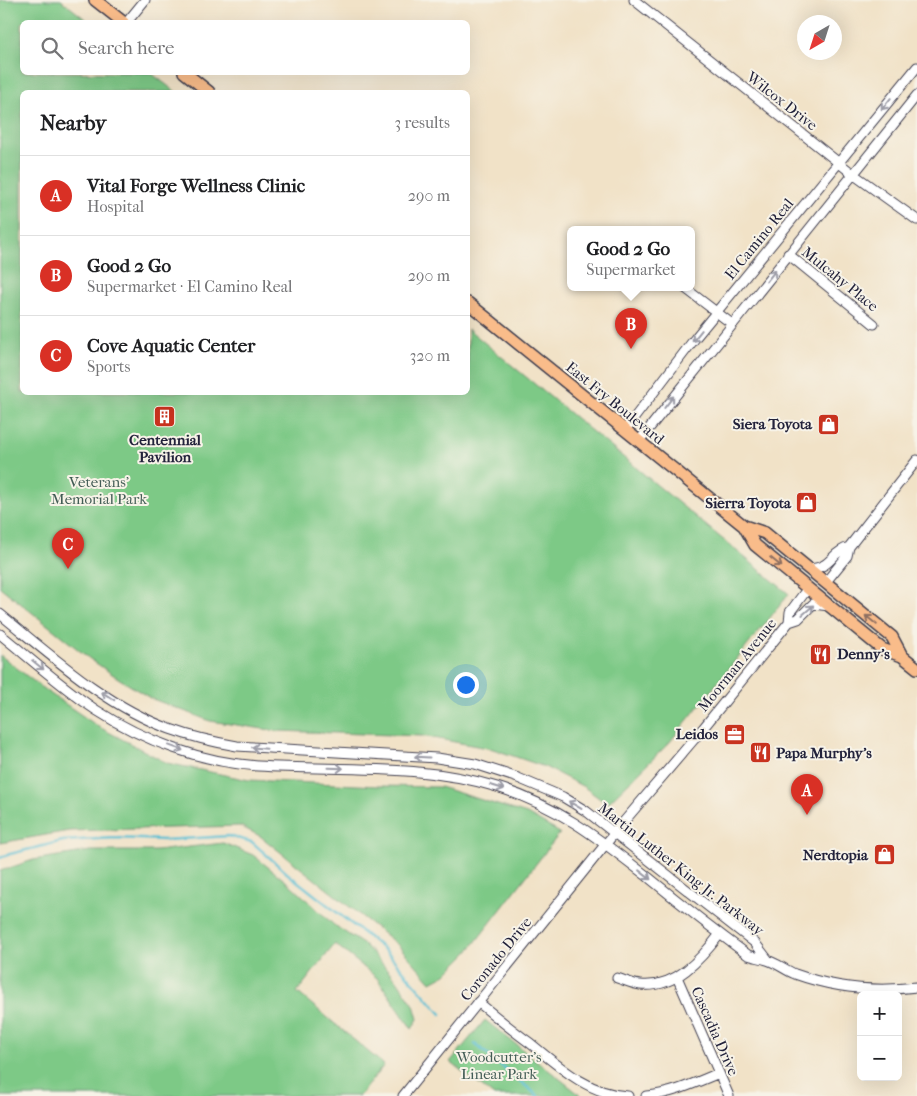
<!DOCTYPE html>
<meta charset="utf-8">
<style>
body{margin:0;font-family:"IM FELL French Canon",serif;background:#f6f6f6;color:#202124}
.controls{position:absolute;right:15px;bottom:15px;display:grid;overflow:hidden;border-radius:8px;box-shadow:0 5px 20px #0002}
.controls button{width:45px;height:45px;display:grid;place-items:center;padding:0;border:0;border-bottom:1px solid #e0e0e0;background:#fff;color:#202124;font:25px sans-serif}
.compass{position:absolute;left:797px;top:15px;width:45px;height:45px;border-radius:50%;background:#fff;box-shadow:0 5px 20px #0002;rotate:219deg}
.you{position:absolute;left:465px;top:684px;width:18px;height:18px;margin:-12px;border:4px solid #fff;border-radius:50%;background:#1a73e8;box-shadow:0 0 0 8px #1a73e833}
.badge{display:grid;place-items:center;width:32px;height:32px;border-radius:50%;background:#d93025;color:#fff;font-size:16px;font-weight:700}
.pin{position:absolute;translate:-50% -41px;filter:drop-shadow(0 1px 2px #0008)}
.pin::after{content:'';position:absolute;top:26px;width:18px;height:15px;background:inherit;clip-path:polygon(0 0,100% 0,50% 100%)}
.popup{position:absolute;left:567px;top:226px;width:128px;height:65px;box-sizing:border-box;display:grid;place-content:center;border-radius:8px;background:#fff;filter:drop-shadow(0 1px 4px #0005);font-size:16px;white-space:nowrap;color:#757577}
.popup b{font-size:19px;color:#202124}
.popup::after{content:'';position:absolute;left:50%;top:100%;margin-left:-10px;border:10px solid transparent;border-top-color:#fff}
.list{margin:0;padding:0;list-style:none}
h2{display:flex;justify-content:space-between;align-items:center;height:65px;margin:0;padding:0 20px;font-size:21px}
h2 small{font-size:16px;font-weight:400;color:#757577}
.list li{display:grid;grid-template-columns:32px 1fr auto;gap:15px;align-items:center;box-sizing:border-box;height:80px;padding:0 20px;border-top:1px solid #e0e0e0}
.list b{display:block;font-size:19px;white-space:nowrap}
.list p{margin:0;font-size:16px;white-space:nowrap;color:#757577}
.list em{font-size:16px;font-style:normal;color:#757577}
.icon{flex:none;width:28px;height:28px;fill:none;stroke:currentColor;stroke-width:2;stroke-linecap:round;stroke-linejoin:round}
.map{position:relative;flex:none;width:917px;height:1096px;overflow:hidden}
.search{position:absolute;background:#fff;box-shadow:0 5px 20px #0002;left:20px;top:20px;width:450px;height:55px;display:flex;align-items:center;gap:12px;box-sizing:border-box;padding:0 18px;border-radius:8px;color:#757577;font-size:19px}
.panel{position:absolute;background:#fff;box-shadow:0 5px 20px #0002;left:20px;top:90px;width:450px;height:305px;border-radius:8px}
.map>svg:first-child{display:block}
.green{fill:#7dc986;stroke:#507660}
.lines{fill:none;stroke-linecap:round;stroke-linejoin:round}
.stream{stroke:#55bed3;stroke-width:2.5}
.minor-casing{stroke:#413f50;stroke-width:11}
.major-casing{stroke:#413f50;stroke-width:14}
.minor{stroke:#fff;stroke-width:9}
.major{stroke:#f9bc8a;stroke-width:11}
.oneway{stroke:#9c9ca7}
.oneway2{stroke:#8e6f62}
.labels{text-anchor:middle;stroke-width:4;stroke-linejoin:round;paint-order:stroke}
.street-label{font-size:15px;fill:#22223b;stroke:#f7f3e8}
.poi-label{font-size:15px;font-weight:bold;fill:#22223b;stroke:#f7f3e8;text-anchor:end}
.park-label{font-size:15px;fill:#425c55;stroke:#f7f3e8}
</style>
<div class="map">
<svg width="917" height="1096" viewBox="0 0 917 1096">
<rect width="100%" height="100%" fill="#f7f3e8"/>
<filter id="ink" filterUnits="userSpaceOnUse"><feTurbulence type="fractalNoise" baseFrequency=".02" numOctaves="2"/><feDisplacementMap in="SourceGraphic" scale="10" xChannelSelector="R" yChannelSelector="G"/><feConvolveMatrix kernelMatrix="1 2 1 2 8 2 1 2 1" color-interpolation-filters="sRGB"/></filter>
<filter id="wash" filterUnits="userSpaceOnUse"><feTurbulence type="fractalNoise" baseFrequency=".0096" numOctaves="4" result="noise"/><feDisplacementMap in="SourceGraphic" scale="20" xChannelSelector="R" yChannelSelector="G"/><feGaussianBlur stdDeviation="1.12" result="paint"/><feColorMatrix in="noise" values="0 0 0 0 0 0 0 0 0 0 0 0 0 0 0 0 0 1.4 0 .05"/><feComposite in="paint" operator="in"/></filter>
<g filter="url(#wash)">
<rect width="100%" height="100%" fill="#f1e2c7"/>
<!-- green -->
<path class="green" d="M0 0H61L89 22H22V72L151 73 176 92H22V392H468V329L789 594 669 743 607 804 584 787 545 767 493 749 422 736 277 731 210 721 150 698 118 678 90 659 0 587Z
M0 655 45 690 99 727 167 763 249 780 379 786 440 787 527 814 560 833 467 953 446 974 431 982 398 945 260 836 240 826 69 831 0 843Z
M223 843 253 855 292 886 334 925 366 946 396 979 414 1005 418 1019 412 1029 377 978 335 944 297 992 384 1065 359 1096H0V871L33 860 90 851H156Z
M485 1020 579 1094 582 1096H494L450 1062Z"/>
<g class="lines">
<!-- stream -->
<path class="stream" d="M0 858 10 854 63 841 115 838 165 840 229 836 252 842 288 874 385 950 441 1014
M475 1044 538 1096"/>
</g>
</g>
<g filter="url(#ink)">
<g class="lines">
<defs>
<path id="minor" d="M634 0 853 174 917 220
M127 22 145 0
M788 254 874 324
M685 288 732 324
M625 430 696 337 917 67
M639 441 917 95
M808 569C833 568 829 553 849 547
M825 583 847 556 849 547 917 460
M0 614C52 656 106 706 170 729 192 737 214 742 237 746L437 758 475 764 518 778 563 797 586 811 755 943 768 960
M789 622 798 619 813 604 829 606
M0 634C32 660 62 687 96 710 144 741 201 762 258 766 338 771 420 763 497 787 560 807 598 838 648 877 681 904 714 930 748 955 754 957 761 958 767 960 777 963 785 970 795 974 834 988 876 992 917 987
M677 977 729 1096
M617 978C624 980 632 984 640 985 675 989 701 959 720 934
M478 1002C495 1016 512 1030 530 1043 558 1066 590 1095 628 1096
M403 1096 621 825 696 737 789 622 790 612 808 588
M646 1096C672 1094 695 1083 719 1073"/>
<path id="major" d="M95 0 123 22
M184 72 209 92
M468 303 744 526 755 545 882 649 902 656 917 668
M744 526 765 533 892 637 902 656"/>
</defs>
<!-- minor casing -->
<use href="#minor" class="minor-casing"/>
<!-- major casing -->
<use href="#major" class="major-casing"/>
<!-- minor -->
<use href="#minor" class="minor"/>
<!-- major -->
<use href="#major" class="major"/>
</g>
<!-- one-way arrows -->
<defs><path id="oneway-shaft" d="M-6 0H5M1.5-3L5.5 0L1.5 3" fill="none" stroke-width="1.6" stroke-linecap="round" stroke-linejoin="round" transform="scale(1.25)"/></defs>
<g class="oneway">
<use href="#oneway-shaft" transform="translate(886 104) rotate(129)"/>
<use href="#oneway-shaft" transform="translate(771 276) rotate(-51)"/>
<use href="#oneway-shaft" transform="translate(697 336) rotate(129)"/>
<use href="#oneway-shaft" transform="translate(669 402) rotate(-52)"/>
<use href="#oneway-shaft" transform="translate(808 610) rotate(-41)"/>
<use href="#oneway-shaft" transform="translate(38 665) rotate(39)"/>
<use href="#oneway-shaft" transform="translate(108 696) rotate(-147)"/>
<use href="#oneway-shaft" transform="translate(176 748) rotate(20)"/>
<use href="#oneway-shaft" transform="translate(259 748) rotate(-175)"/>
<use href="#oneway-shaft" transform="translate(422 757) rotate(-177)"/>
<use href="#oneway-shaft" transform="translate(336 768) rotate(2)"/>
<use href="#oneway-shaft" transform="translate(497 787) rotate(17)"/>
<use href="#oneway-shaft" transform="translate(575 805) rotate(-149)"/>
<use href="#oneway-shaft" transform="translate(645 875) rotate(38)"/>
</g>
<g class="oneway2">
<use href="#oneway-shaft" transform="translate(776 562) rotate(39)"/>
<use href="#oneway-shaft" transform="translate(871 620) rotate(-141)"/>
</g>
</g>
<!-- icons -->
<defs>
<symbol id="building-square" viewBox="-11 -11 22 22"><rect x="-9" y="-9" width="18" height="18" rx="4" fill="#c8321e" stroke="#f7f3e8"/><path d="M-4-6H4V6H1V3H-1V6H-4ZM-2.5-4.3h1.7v1.8h-1.7ZM.8-4.3h1.7v1.8H.8ZM-2.5-1h1.7V.8h-1.7ZM.8-1h1.7V.8H.8Z" fill="#fff"/></symbol>
<symbol id="shop-square" viewBox="-11 -11 22 22"><rect x="-9" y="-9" width="18" height="18" rx="4" fill="#c8321e" stroke="#f7f3e8"/><path d="M-5-2.5h2.3a2.7 3.5 0 0 1 5.4 0H5L5.5 6h-11ZM-1.5-2.5h3a1.5 2.3 0 0 0-3 0Z" fill="#fff"/></symbol>
<symbol id="restaurant-square" viewBox="-11 -11 22 22"><rect x="-9" y="-9" width="18" height="18" rx="4" fill="#c8321e" stroke="#f7f3e8"/><path d="M-5-6h1v4h1v-4h1v4h1v-4h1v5L-1.5 .5V6h-2V.5L-5-1ZM5-6V6H3V1.5H1.5Q1.5-4 5-6Z" fill="#fff"/></symbol>
<symbol id="office-square" viewBox="-11 -11 22 22"><rect x="-9" y="-9" width="18" height="18" rx="4" fill="#c8321e" stroke="#f7f3e8"/><path d="M-6-3h4V-5.5h4V-3h4V5H-6ZM-1-4.5V-3h2v-1.5ZM-6 0V1H6V0Z" fill="#fff"/></symbol>
</defs>
<g fill-rule="evenodd">
<use href="#building-square" x="152" y="404" width="25" height="25"/>
<use href="#shop-square" x="816" y="412" width="25" height="25"/>
<use href="#shop-square" x="794" y="490" width="25" height="25"/>
<use href="#restaurant-square" x="808" y="642" width="25" height="25"/>
<use href="#office-square" x="722" y="722" width="25" height="25"/>
<use href="#restaurant-square" x="748" y="740" width="25" height="25"/>
<use href="#shop-square" x="872" y="842" width="25" height="25"/>
</g>
<g class="labels">
<!-- street labels -->
<g class="street-label">
<text transform="translate(782 101) rotate(38)" y="5">Wilcox Drive</text>
<text transform="translate(759 239) rotate(-51)" y="5">El Camino Real</text>
<text transform="translate(840 279) rotate(39)" y="5">Mulcahy Place</text>
<text transform="translate(615 403) rotate(39)" y="5">East Fry Boulevard</text>
<text transform="translate(737 665) rotate(-51)" y="5">Moorman Avenue</text>
<text transform="translate(681 869) rotate(38)" y="5">Martin Luther King Jr. Parkway</text>
<text transform="translate(496 959) rotate(-51)" y="5">Coronado Drive</text>
<text transform="translate(715 1031) rotate(66)" y="5">Cascadia Drive</text>
</g>
<!-- poi labels -->
<g class="poi-label">
<text x="812" y="429">Siera Toyota</text>
<text x="165" y="445" text-anchor="middle">Centennial<tspan x="165" dy="17">Pavilion</tspan></text>
<text x="791" y="508">Sierra Toyota</text>
<text x="837" y="659" text-anchor="start">Denny's</text>
<text x="718" y="739">Leidos</text>
<text x="776" y="758" text-anchor="start">Papa Murphy's</text>
<text x="868" y="860">Nerdtopia</text>
</g>
<!-- park labels -->
<g class="park-label">
<text x="99" y="487">Veterans'<tspan x="99" dy="17">Memorial Park</tspan></text>
<text x="499" y="1062">Woodcutter's<tspan x="499" dy="17">Linear Park</tspan></text>
</g>
</g>
</svg>
<div class="controls">
<button>+</button>
<button>−</button>
</div>
<svg class="compass" viewBox="-18 -18 36 36"><path d="M0-13l5 13h-10z" fill="#e53935"/><path d="M0 13l5-13h-10z" fill="#757577"/></svg>
<div class="you"></div>
<div class="pin badge" style="left:807px;top:815px">A</div>
<div class="pin badge" style="left:631px;top:349px">B</div>
<div class="popup"><b>Good 2 Go</b>Supermarket</div>
<div class="pin badge" style="left:68px;top:569px">C</div>
<div class="search"><svg class="icon" aria-label="search" viewBox="0 0 24 24"><circle cx="10" cy="10" r="6"/><path d="M15 15l6 6"/></svg>Search here</div>
<section class="panel">
<h2>Nearby<small>3 results</small></h2>
<ul class="list">
<li><span class="badge">A</span><div><b>Vital Forge Wellness Clinic</b><p>Hospital</p></div><em>290 m</em></li>
<li><span class="badge">B</span><div><b>Good 2 Go</b><p>Supermarket · El Camino Real</p></div><em>290 m</em></li>
<li><span class="badge">C</span><div><b>Cove Aquatic Center</b><p>Sports</p></div><em>320 m</em></li>
</ul>
</section>
</div>
